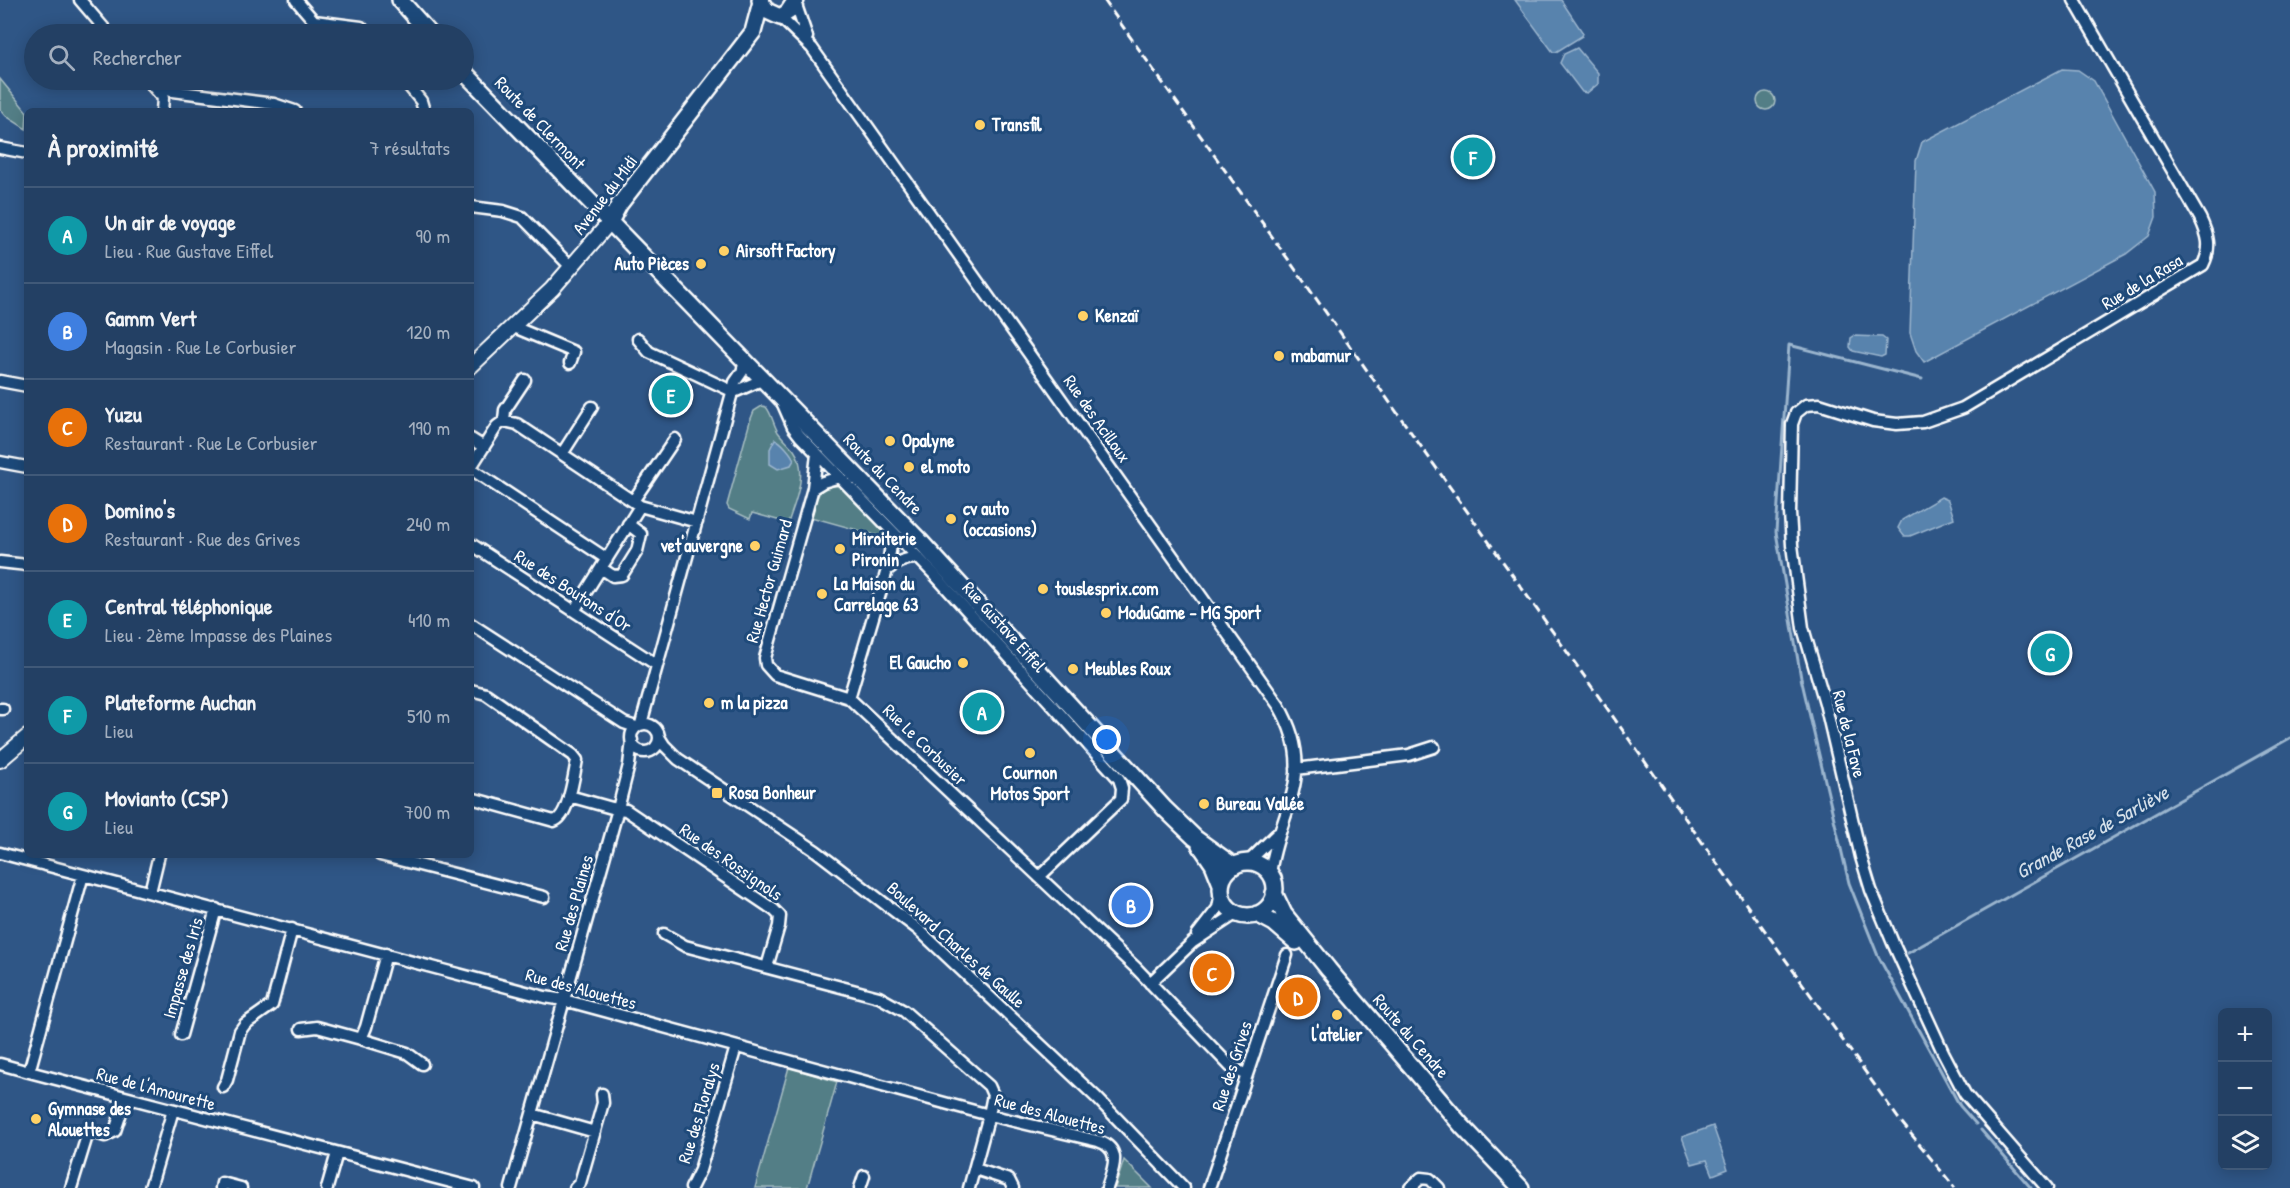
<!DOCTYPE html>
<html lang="fr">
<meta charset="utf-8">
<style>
body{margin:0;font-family:"Patrick Hand",sans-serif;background:#2f4b6d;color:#f1f3f6}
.controls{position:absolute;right:18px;bottom:18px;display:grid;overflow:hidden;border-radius:9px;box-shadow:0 3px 15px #0003}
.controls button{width:54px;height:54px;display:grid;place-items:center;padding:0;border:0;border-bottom:2px solid #405978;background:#234064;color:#f1f3f6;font:30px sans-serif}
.you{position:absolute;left:1107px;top:740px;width:21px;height:21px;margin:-15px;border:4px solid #fff;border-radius:50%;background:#1a73e8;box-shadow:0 0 0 9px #1a73e833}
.badge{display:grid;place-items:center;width:39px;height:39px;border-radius:50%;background:#ffd166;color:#fff;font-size:20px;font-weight:700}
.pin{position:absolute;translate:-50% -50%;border:3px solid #fff;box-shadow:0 2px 6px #0006}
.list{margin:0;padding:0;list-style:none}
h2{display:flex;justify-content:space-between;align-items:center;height:78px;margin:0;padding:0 24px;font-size:26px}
h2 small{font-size:20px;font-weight:400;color:#a3afbf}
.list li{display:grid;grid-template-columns:39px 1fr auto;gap:18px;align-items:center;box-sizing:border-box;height:96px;padding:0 24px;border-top:2px solid #405978}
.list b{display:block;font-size:22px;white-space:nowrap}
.list p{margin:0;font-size:20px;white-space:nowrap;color:#a3afbf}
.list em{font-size:20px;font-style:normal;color:#a3afbf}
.icon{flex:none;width:33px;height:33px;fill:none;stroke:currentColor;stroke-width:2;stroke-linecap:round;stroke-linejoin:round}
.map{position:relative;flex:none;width:2290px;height:1188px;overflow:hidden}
.search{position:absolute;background:#234064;box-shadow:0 3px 15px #0003;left:24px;top:24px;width:450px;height:66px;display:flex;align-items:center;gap:15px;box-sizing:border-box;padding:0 21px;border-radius:33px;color:#a3afbf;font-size:22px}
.panel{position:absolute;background:#234064;box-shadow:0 3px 15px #0003;left:24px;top:108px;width:450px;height:750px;border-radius:9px}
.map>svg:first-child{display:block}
.green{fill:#527e86;stroke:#a8bec2;stroke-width:1.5}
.water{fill:#5883ad;stroke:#9bb5ce;stroke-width:1.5}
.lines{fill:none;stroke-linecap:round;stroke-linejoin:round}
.stream{stroke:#9bb5ce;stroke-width:3}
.minor-casing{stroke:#fff;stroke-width:15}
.tertiary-casing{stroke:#fff;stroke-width:18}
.secondary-casing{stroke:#fff;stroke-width:20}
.minor{stroke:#1f4a7a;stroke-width:10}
.tertiary{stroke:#1f4a7a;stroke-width:14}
.secondary{stroke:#1f4a7a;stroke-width:15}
.rail{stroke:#fff;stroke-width:3;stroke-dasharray:9 4.5;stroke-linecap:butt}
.poi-dot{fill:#ffd166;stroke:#1f4a7a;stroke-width:2}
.labels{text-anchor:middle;stroke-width:6;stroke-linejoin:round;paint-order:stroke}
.street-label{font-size:18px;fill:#fff;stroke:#1f4a7a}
.poi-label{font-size:18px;font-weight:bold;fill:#fff;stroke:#1f4a7a;text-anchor:start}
.water-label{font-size:20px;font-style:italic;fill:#d5e0ea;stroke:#1f4a7a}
</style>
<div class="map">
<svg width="2290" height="1188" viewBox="0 0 2290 1188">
<rect width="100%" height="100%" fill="#2f5686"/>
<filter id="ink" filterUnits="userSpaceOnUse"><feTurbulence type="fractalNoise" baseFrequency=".0167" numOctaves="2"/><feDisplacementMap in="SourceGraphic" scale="12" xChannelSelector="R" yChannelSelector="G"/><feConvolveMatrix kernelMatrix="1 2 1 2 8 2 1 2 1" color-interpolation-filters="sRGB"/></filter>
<g filter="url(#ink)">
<!-- green -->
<path class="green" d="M0 79 27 112 26 129 6 116 0 109Z
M1757 101a9 9 0 1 1 18 0a9 9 0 1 1-18 0Z
M762 406 766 407C772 414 773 424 778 432 783 439 789 444 794 450 809 471 795 502 788 523L752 513 750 519 729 509 727 505 750 421 754 411Z
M829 486H837L845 490 883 529 886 538 811 517C815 505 816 490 829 486Z
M789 1067 837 1082 807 1188H755Z
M1124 1160 1152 1188H1115Z"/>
<!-- water -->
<path class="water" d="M1515 0H1561L1583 33 1582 36 1556 52H1553Z
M1577 48 1598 73V84L1587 93 1582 92 1560 63 1564 54Z
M2062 69 2078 70 2094 81 2155 192 2156 217 2149 236 2126 254 1924 362 1916 351 1910 333 1916 161 1922 142Z
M1854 336 1882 337 1886 340 1885 355 1881 357 1853 351 1850 347 1851 338Z
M775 439C781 441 792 454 794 460L791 465 778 469 770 464V449Z
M1941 497 1948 500 1954 518 1910 536H1904L1898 528 1902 520Z
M1713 1126 1728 1169 1713 1175 1707 1160 1692 1164 1682 1137Z"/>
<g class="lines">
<!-- stream -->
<path class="stream" d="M1922 379 1789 345 1776 532 1801 678 1849 883 1878 956 1960 1106 1976 1124
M1908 953 2290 738
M1981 1130 2031 1188"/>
<defs>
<path id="minor" d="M80 0 109 34
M296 0 314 21 361 27 367 34
M795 2 807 37
M780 17 812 48 1279 706C1319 776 1279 808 1270 874
M147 80 163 98 162 111
M404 80 421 101 424 111
M159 94 165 90 274 104 295 111
M0 148 27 153
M471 207 503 211 522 217 572 268
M514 327 574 352 570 363
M638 339 649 352 734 392
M0 381 27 386
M734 392 764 379
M782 402 793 427 800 436 933 573 1119 779 1122 788 1121 799 1039 877
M504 421 505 410 525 380
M471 439 484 447
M562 454 592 407
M817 454 813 488 765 658 766 665 775 675 849 698
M0 462 27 467
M471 467 497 426 504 421 517 424 640 506 697 522
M471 469 607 559
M813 488 823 482 840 477
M633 501 675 439
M893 533 887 570 849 698 1136 968 1231 1067 1246 1075
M471 544 657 665
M0 562 27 565
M601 568 613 576 622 575 637 551 641 534 628 524
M887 570C897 562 905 558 918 558
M574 611 640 506
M471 624 624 723 636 727
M471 690 486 694 573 755 577 760C574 774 569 817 554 821L471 798
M0 709H3
M641 724 735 382 742 372 745 361
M631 738a14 14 0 1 1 28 0a14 14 0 1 1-28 0Z
M659 737 664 745 678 759 816 851 919 930 1097 1098 1184 1188
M1296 769 1409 755 1434 747
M569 796 612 808 626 810 774 910 780 916 779 926 767 967
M0 853 545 997 564 1000 989 1115 1098 1141C1123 1149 1113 1169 1107 1188
M380 855 544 897
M1248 862 1277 834
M83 875 29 1072 474 1188
M150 892 159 855
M664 934 685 946 879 997 904 1011 989 1086 993 1095 989 1115 969 1188
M1197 935 1218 908 1221 891
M1150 983 1193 942 1237 913
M301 1029 317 1027 361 1039 407 1053 422 1064
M181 1035 216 909
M361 1039 366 1027 386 954
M0 1064 29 1072
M223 1087 227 1080 240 1031 245 1024 272 1005 292 929
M532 1114 595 1132
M975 1169 1009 1180 1013 1188
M71 1188 87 1136 95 1133 105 1136 115 1131 126 1098
M150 1188 173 1110
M221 1188 222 1183 241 1188
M327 1188 337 1153
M511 1188 618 809 629 765 632 740
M575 1188 580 1183 603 1103 602 1094
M691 1188 700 1170 736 1047
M860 1188 864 1176
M1209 1188 1287 955
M1410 1188 1421 1178 1430 1179 1439 1188
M2047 1188 1965 1094 1943 1052 1893 943 1871 890 1861 857 1825 703 1803 628 1792 545 1790 513 1792 424 1796 413 1806 405 1819 404 1873 421 1897 424 1923 422 1963 408 2203 265C2212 247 2208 235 2200 218L2074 0"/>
<path id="tertiary" d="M471 366 552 289 610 222
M0 760 27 737"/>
<path id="secondary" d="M400 0 430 34
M760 0 767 11 780 17 788 12 796 0
M464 72 921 542 1165 809 1195 838 1234 866
M610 222 619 205 753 32 761 2
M1200 845 1213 864 1221 884
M1221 889a27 27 0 1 1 54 0a27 27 0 1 1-54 0Z
M1274 893 1284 914 1329 970 1462 1126 1521 1188
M1257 914 1274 923 1296 942"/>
</defs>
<!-- minor casing -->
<use href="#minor" class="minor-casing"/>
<!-- tertiary casing -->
<use href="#tertiary" class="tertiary-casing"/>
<!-- secondary casing -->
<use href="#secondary" class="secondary-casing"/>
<!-- minor -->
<use href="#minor" class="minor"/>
<!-- tertiary -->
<use href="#tertiary" class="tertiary"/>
<!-- secondary -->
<use href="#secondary" class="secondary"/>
<!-- rail -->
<path class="rail" d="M1104 0 1898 1118 1955 1188"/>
</g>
</g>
<!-- markers -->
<g class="poi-dot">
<circle cx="980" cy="125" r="6"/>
<circle cx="724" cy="251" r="6"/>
<circle cx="701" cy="264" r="6"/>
<circle cx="1083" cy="316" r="6"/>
<circle cx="1279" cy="356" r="6"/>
<circle cx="890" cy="441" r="6"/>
<circle cx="909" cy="467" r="6"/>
<circle cx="951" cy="519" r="6"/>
<circle cx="755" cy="546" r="6"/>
<circle cx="840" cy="549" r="6"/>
<circle cx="1043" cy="589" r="6"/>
<circle cx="822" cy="594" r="6"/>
<circle cx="1106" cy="613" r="6"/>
<circle cx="963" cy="663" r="6"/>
<circle cx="1073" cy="669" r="6"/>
<circle cx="709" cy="703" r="6"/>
<circle cx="1030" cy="753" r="6"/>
<rect x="711" y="787" width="12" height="12" rx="3"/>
<circle cx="1204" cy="804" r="6"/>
<circle cx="1337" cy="1015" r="6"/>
<circle cx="36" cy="1119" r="6"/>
</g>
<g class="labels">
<!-- street labels -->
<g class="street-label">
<text transform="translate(540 123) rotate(46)" y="6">Route de Clermont</text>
<text transform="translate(605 195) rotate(-53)" y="6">Avenue du Midi</text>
<text transform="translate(2142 282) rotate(-31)" y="6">Rue de la Rasa</text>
<text transform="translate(1097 419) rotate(55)" y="6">Rue des Acilloux</text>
<text transform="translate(883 474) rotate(46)" y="6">Route du Cendre</text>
<text transform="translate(769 581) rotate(-74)" y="6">Rue Hector Guimard</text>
<text transform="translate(573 591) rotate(33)" y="6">Rue des Boutons d'Or</text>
<text transform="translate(1004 627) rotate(48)" y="6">Rue Gustave Eiffel</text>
<text transform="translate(1849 734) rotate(76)" y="6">Rue de la Fave</text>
<text transform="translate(925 745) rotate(44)" y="6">Rue Le Corbusier</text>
<text transform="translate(731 862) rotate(35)" y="6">Rue des Rossignols</text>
<text transform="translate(574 903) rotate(-74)" y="6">Rue des Plaines</text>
<text transform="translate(956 945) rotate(42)" y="6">Boulevard Charles de Gaulle</text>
<text transform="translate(183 968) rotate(-74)" y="6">Impasse des Iris</text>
<text transform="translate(581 989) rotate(15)" y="6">Rue des Alouettes</text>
<text transform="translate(1411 1036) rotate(49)" y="6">Route du Cendre</text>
<text transform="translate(1232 1066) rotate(-72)" y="6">Rue des Grives</text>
<text transform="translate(156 1089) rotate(15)" y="6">Rue de l'Amourette</text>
<text transform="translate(699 1113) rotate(-73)" y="6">Rue des Floralys</text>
<text transform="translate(1050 1114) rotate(15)" y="6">Rue des Alouettes</text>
</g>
<!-- poi labels -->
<g class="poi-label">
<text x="992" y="131">Transfil</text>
<text x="736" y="257">Airsoft Factory</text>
<text x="689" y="270" text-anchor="end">Auto Pièces</text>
<text x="1095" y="322">Kenzaï</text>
<text x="1291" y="362">mabamur</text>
<text x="902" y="447">Opalyne</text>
<text x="921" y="473">el moto</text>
<text x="963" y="515">cv auto<tspan x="963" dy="21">(occasions)</tspan></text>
<text x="852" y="545">Miroiterie<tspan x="852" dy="21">Pironin</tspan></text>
<text x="743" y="552" text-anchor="end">vet'auvergne</text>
<text x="834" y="590">La Maison du<tspan x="834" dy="21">Carrelage 63</tspan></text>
<text x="1055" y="595">touslesprix.com</text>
<text x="1118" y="619">ModuGame - MG Sport</text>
<text x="951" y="669" text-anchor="end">El Gaucho</text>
<text x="1085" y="675">Meubles Roux</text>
<text x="721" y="709">m la pizza</text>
<text x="1030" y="779" text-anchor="middle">Cournon<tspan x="1030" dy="21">Motos Sport</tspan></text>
<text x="729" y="799">Rosa Bonheur</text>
<text x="1216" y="810">Bureau Vallée</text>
<text x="1337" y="1041" text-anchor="middle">l'atelier</text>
<text x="48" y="1115">Gymnase des<tspan x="48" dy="21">Alouettes</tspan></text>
</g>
<!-- water labels -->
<g class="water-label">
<text transform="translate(2092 832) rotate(-29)" y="7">Grande Rase de Sarliève</text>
</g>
</g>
</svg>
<div class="controls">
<button>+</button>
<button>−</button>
<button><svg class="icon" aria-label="layers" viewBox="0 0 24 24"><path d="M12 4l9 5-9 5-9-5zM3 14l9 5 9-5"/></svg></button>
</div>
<div class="you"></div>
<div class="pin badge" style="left:982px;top:712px;background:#0f9aa8">A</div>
<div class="pin badge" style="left:1131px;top:905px;background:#3f7fe0">B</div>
<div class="pin badge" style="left:1212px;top:973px;background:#e8710a">C</div>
<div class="pin badge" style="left:1298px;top:997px;background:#e8710a">D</div>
<div class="pin badge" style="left:671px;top:395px;background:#0f9aa8">E</div>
<div class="pin badge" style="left:1473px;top:157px;background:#0f9aa8">F</div>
<div class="pin badge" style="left:2050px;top:653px;background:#0f9aa8">G</div>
<div class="search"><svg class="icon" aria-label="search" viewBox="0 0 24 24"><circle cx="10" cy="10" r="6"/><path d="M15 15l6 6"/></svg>Rechercher</div>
<section class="panel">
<h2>À proximité<small>7 résultats</small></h2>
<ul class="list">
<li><span class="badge" style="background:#0f9aa8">A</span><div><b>Un air de voyage</b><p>Lieu · Rue Gustave Eiffel</p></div><em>90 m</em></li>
<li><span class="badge" style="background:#3f7fe0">B</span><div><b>Gamm Vert</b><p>Magasin · Rue Le Corbusier</p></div><em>120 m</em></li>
<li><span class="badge" style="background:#e8710a">C</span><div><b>Yuzu</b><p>Restaurant · Rue Le Corbusier</p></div><em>190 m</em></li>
<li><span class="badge" style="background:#e8710a">D</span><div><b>Domino's</b><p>Restaurant · Rue des Grives</p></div><em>240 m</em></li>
<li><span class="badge" style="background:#0f9aa8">E</span><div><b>Central téléphonique</b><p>Lieu · 2ème Impasse des Plaines</p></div><em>410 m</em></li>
<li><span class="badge" style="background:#0f9aa8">F</span><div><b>Plateforme Auchan</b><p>Lieu</p></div><em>510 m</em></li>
<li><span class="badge" style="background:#0f9aa8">G</span><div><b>Movianto (CSP)</b><p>Lieu</p></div><em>700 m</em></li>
</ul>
</section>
</div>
